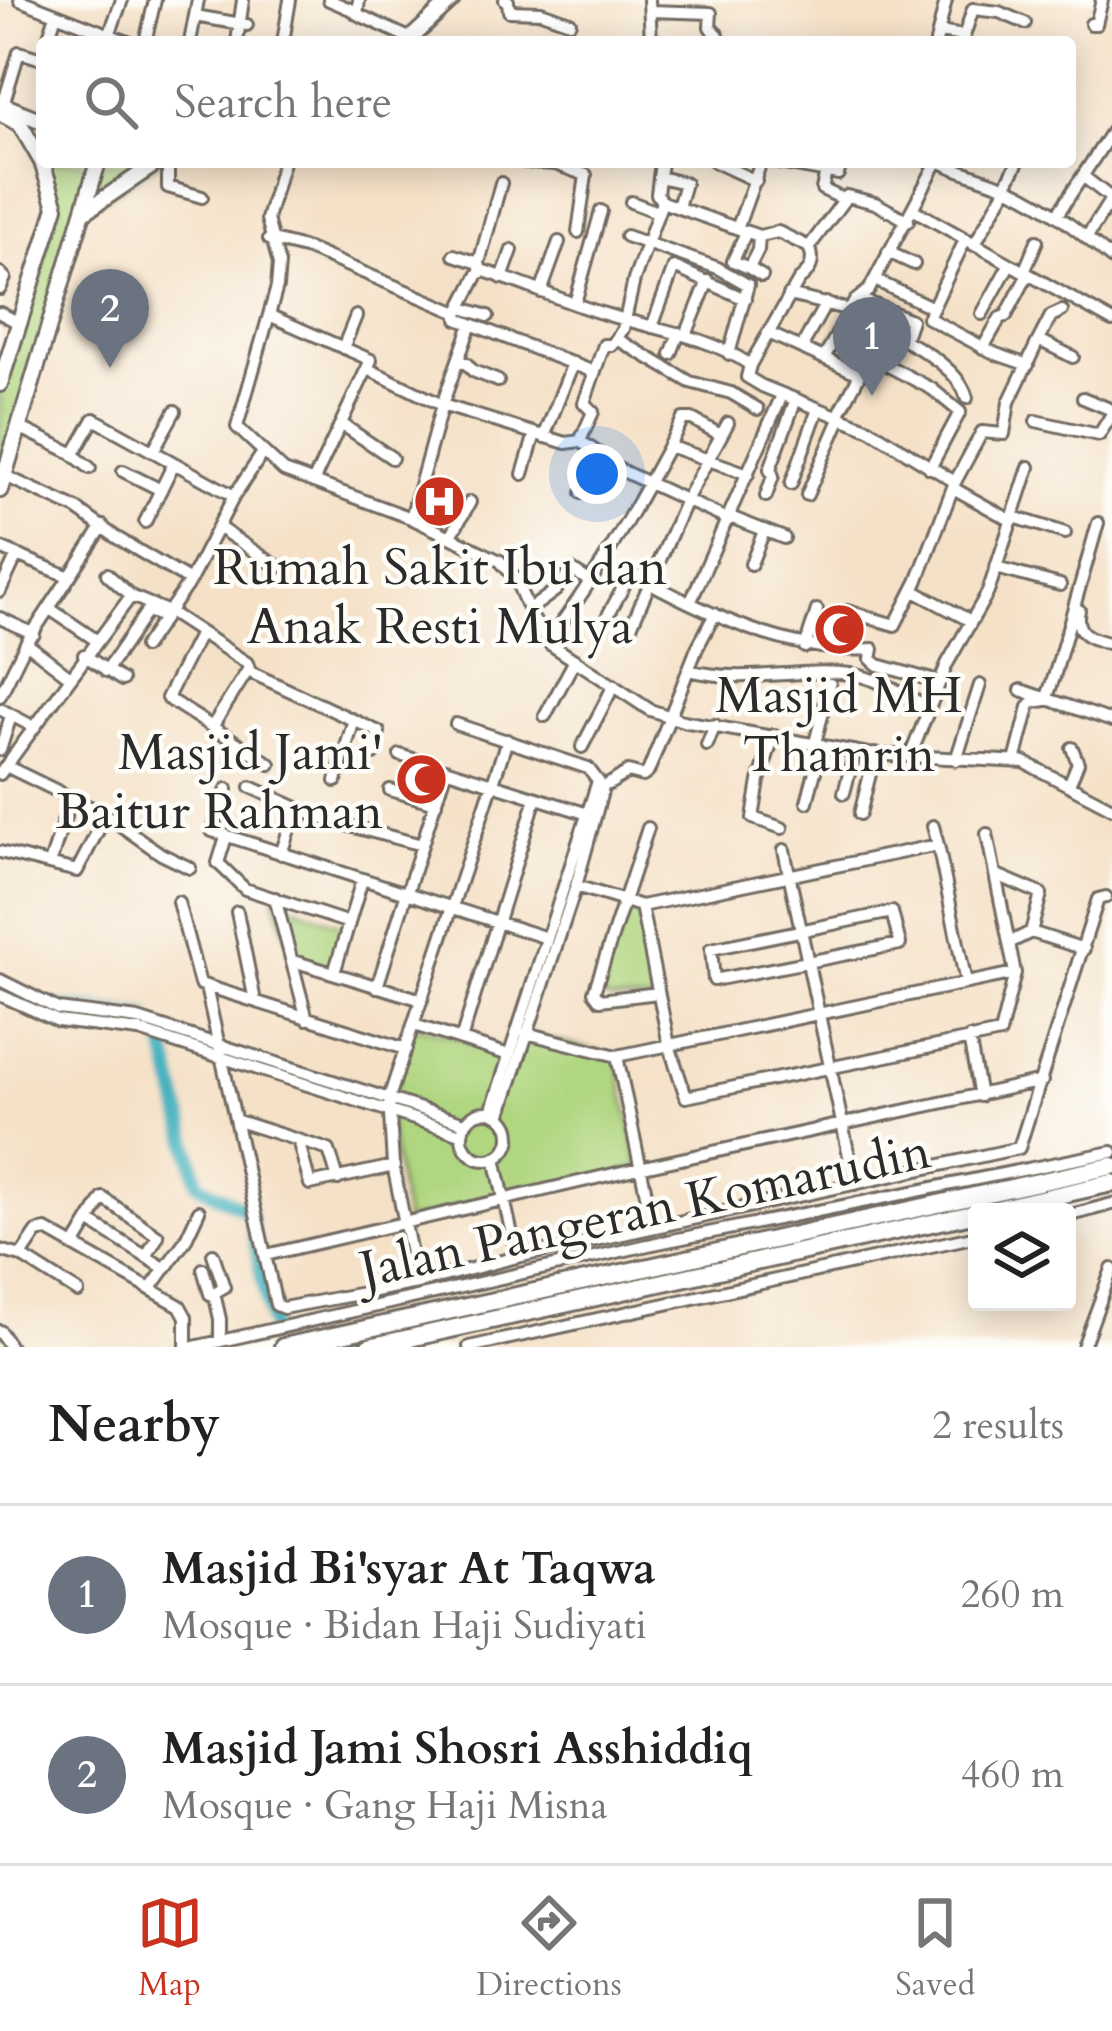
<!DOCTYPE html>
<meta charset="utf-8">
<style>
body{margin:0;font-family:Cardo,serif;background:#f2f2f2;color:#222}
.controls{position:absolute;right:36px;bottom:36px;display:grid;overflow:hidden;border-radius:12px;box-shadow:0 6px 30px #0003}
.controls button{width:108px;height:108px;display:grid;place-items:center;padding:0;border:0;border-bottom:3px solid #e0e0e0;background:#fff;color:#222;font:60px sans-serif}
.you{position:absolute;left:597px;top:474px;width:42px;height:42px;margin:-30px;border:9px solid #fff;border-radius:50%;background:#1a73e8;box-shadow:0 0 0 18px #1a73e833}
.badge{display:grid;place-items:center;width:78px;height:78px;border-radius:50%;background:#c8321e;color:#fff;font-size:39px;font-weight:700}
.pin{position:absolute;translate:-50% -99px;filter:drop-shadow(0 3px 6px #0008)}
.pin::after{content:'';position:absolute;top:63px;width:42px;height:36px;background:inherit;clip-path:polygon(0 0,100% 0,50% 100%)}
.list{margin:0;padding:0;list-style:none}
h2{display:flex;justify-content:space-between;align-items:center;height:156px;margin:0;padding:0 48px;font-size:51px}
h2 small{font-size:39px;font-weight:400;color:#767676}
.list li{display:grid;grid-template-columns:78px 1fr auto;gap:36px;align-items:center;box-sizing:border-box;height:180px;padding:0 48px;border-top:3px solid #e0e0e0}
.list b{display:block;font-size:45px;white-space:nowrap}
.list p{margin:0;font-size:39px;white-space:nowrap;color:#767676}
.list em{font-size:39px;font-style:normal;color:#767676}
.icon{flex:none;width:66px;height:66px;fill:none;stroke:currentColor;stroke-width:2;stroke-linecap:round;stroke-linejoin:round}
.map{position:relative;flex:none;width:1112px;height:1347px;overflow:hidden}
.search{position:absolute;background:#fff;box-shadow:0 6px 30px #0003;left:36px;right:36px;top:36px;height:132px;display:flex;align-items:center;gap:30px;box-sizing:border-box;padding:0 42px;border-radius:12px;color:#767676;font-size:45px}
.sheet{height:516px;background:#fff}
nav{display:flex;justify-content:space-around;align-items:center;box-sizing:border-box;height:168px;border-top:3px solid #e0e0e0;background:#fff;font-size:33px;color:#767676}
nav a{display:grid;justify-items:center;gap:6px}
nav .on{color:#c8321e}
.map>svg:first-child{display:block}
.green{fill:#b0d680;stroke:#6e8056;stroke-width:3}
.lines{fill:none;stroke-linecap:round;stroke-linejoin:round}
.stream{stroke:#41b0bd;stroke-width:3}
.river{stroke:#41b0bd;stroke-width:14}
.minor-casing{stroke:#726b62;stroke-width:16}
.major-casing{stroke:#726b62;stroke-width:20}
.highway-casing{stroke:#726b62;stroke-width:22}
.minor{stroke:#fff;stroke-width:10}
.major{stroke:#fff;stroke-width:14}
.highway{stroke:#fff;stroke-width:16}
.labels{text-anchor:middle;stroke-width:9;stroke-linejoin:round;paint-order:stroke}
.poi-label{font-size:51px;fill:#2b2b2b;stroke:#fdfcf7}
.street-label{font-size:51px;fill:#2b2b2b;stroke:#fdfcf7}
</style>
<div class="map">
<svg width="1112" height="1347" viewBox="0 0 1112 1347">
<rect width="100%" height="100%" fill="#fdfcf7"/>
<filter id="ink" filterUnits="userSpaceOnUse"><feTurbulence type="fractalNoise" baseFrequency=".00833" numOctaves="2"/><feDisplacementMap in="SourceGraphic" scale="24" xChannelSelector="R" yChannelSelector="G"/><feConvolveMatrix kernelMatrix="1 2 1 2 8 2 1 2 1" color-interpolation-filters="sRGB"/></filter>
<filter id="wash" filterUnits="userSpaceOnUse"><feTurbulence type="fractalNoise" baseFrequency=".004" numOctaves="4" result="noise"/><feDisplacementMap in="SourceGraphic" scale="48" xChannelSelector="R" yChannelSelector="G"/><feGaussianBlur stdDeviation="2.7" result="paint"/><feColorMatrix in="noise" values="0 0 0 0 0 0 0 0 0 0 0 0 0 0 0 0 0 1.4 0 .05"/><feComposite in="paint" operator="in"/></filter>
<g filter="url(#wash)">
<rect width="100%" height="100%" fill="#f5e1c7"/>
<!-- green -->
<path class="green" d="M42 162H159L83 213 0 489V384L56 207Z
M275 899 343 926 333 970 294 961Z
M636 902 657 1001 611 1000 596 994 628 909Z
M414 1025 518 1057 526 1033 617 1056 639 1168 405 1221 387 1111Z"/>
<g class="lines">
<!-- stream -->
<path class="stream" d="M52 1001 152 1011"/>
<!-- river -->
<path class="river" d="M165 1045 198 1184 249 1212 272 1327"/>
</g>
</g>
<g filter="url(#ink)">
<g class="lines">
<defs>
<path id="minor" d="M20 0 128 42
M329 0 357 12
M359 0 357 14 418 42
M505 0 508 1 509 11 541 12 570 22
M649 0 651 42
M650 11 711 13 710 27 718 35V42
M195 16 247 25
M1091 24H1096L1102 0
M939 32 964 36 973 9 999 12 1025 23
M109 35 122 0
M47 42 56 15
M145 42 155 0
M190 42 198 0
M237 42 243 0
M283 42 290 0
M936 42 946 0
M3 105 19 52 42 59
M168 162V187L202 197
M283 162 267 219 279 264 277 287 237 427 284 471 411 518 500 561 515 578 531 616 550 644 650 710 683 721 869 754 1024 762 1112 808
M524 162 555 164 586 175 578 232
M661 162 657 194 662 202
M715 162 756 181
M773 162 838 174 842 162
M940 162C963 173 988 179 1011 189 1050 207 1080 232 1112 259
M826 172 822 189 843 199
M659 177 685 183 678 207
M1084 177 1112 199
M1005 187 1018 162
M631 202 657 212
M662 202 759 236 778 232 809 247
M914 210 1112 321
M1057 215 1112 131
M738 226 761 162
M746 232 733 261 749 268
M626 236 718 268 748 285 729 354
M759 236 758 250 749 268 762 276
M1087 237 1111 199
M269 239 308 249 458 313V319L594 372
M965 240 928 318 996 354 1028 365
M974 245 1007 187
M809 247 847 196 875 203 908 221
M888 252 914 264
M454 255 479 263
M481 272 479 263 501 183
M1024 272 1037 241
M0 273 5 278 0 289
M502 278 512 250
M875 280 933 308
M541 292 559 242
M789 295 850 310
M860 299 911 320 904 340
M575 303 601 211
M462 308 488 316
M0 313 19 323
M458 313 478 274 484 271C526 284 566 303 608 315 655 329 709 336 750 365L747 377 762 386 869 429 955 482
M982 314 1009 265
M271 316 371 360 313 482
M652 327 674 267 745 299
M768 333 857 373
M686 335 708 281
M617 339 690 382 731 393 758 409
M1039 340 1073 357
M343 348 356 316
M801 348 826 303
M983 348 1000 318 1006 316 1028 274
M671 354 679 333
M824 358 855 301 869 290 937 162
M877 360 932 389 960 412 930 468
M457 363H466L473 371 498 381
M750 365 799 280C810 272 816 261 809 247
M368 369 442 405 566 443 580 441 607 459
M1083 398 1112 410
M838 416 883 330C912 343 958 366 967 398
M1036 421 1099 435 1112 414
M343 425 392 458
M19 427 74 454 94 419 234 496
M544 437 573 363
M580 441 593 412 584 403 604 345H612L623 329 634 280 662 202
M669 446 748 474
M153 451 175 411
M72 454 90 468
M123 471 161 490
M523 474 535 434
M5 476 77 509 117 538 190 581
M791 484 818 409
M953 488 1012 521
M582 493 616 468 729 520
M807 495 841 417
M766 496 773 476 770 469 796 399
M730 517 784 538
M1014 517 1065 533
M411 518 442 405 471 324
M145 522 174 463
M218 527 278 567
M451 536 470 502
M0 548 70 577
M751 564 764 531
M996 568 1060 585
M107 574 131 596
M0 591 17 555
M914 591 969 620
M690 603 782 395
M50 609 96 640
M529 610 556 590 572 570 591 582
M1079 610C1073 635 1092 639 1112 644
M847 611 895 625 917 582 955 482 982 432 1004 434 1009 402 1037 343 1051 316 1062 311
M607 617 631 573C706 612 785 655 873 649L871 659 878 665 939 682
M0 618 34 634
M629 631 686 500 728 423
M200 633 167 698 270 764
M548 641C601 572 642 496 683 419H692L719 434
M26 643 69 676
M144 647 190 581 234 496 262 454
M805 647 817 610
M84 655 122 680
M689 670C746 685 794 667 851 674 878 678 905 696 930 708
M106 671 147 611 161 616
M1021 690 1112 721
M0 696 26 643 103 526
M0 709 32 726
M545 716 575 660
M456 724 588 768 603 788 576 886 500 1116
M212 727 248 670
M774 735 759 781 753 818 782 828
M815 743 830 684
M707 745 715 725
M582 747 614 685
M0 750 11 716
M911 754 947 664 988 592 1029 467
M400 755 588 814
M956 760 980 685
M1015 761 1029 707 1033 702 1046 700 1054 677 1098 523
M8 767 106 815 161 854 190 868
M0 774 131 596 169 612 247 663 250 672 379 732 374 754
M336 781 353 723
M609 784 628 772 643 776 648 772 697 648 715 614
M1069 785 1078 763 1072 748
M251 787 320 818 422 845
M227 789 212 831 547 938
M390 790 436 803
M844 793 855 751
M807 802 822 745
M860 814 875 754
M933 826 938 845
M648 828 594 992 600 1000 658 993
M226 837 218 863 245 889 349 923
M784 850 855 1184
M0 852 77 871 106 815
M281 854 296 808
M50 863 71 798
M995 874 1041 894 1031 932
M576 886 641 906 669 1045 686 1097 1000 1033 1015 973
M275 898 307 1019
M178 902 200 984 406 1049
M641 906 938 845 966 983
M237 912 255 1001
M892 912 900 944 714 980 711 949Z
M1009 943 1031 932 1084 949
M293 961 422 1000
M334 973 362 880
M0 980 58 1009 138 1019 465 1123
M206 987 276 1305 283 1308 417 1283 517 1257 1019 1148 1098 899 1106 897
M377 987 446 769
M0 995 58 1021 139 1031 461 1134
M414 1025 509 1055
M526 1033 617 1056 653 1227
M969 1038 980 1096
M461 1040 536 798
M617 1056 1015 973 987 834
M462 1136a24 24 0 1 1 48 0a24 24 0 1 1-48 0Z
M491 1112 598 781
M238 1121 329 1150 338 1179
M298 1140 310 1184 394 1166
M495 1158 517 1257
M1067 1216 1112 1204
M89 1221 164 1268
M74 1246 103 1198 158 1236 146 1257
M0 1250 21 1256 37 1232 46 1230 180 1306 186 1317V1347
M213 1254 224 1287 214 1293
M266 1255 639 1168 1042 1081
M21 1256 78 1292
M203 1269 210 1294 214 1293 220 1319V1341
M417 1283 393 1165 389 1098 507 740
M151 1288 185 1241 199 1211
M0 1331 10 1347
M194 1347 648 1245 1112 1152
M469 1347 977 1236
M1083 1347 1112 1269"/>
<path id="major" d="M407 42 452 0
M0 104 42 121
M0 113 20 124 42 162
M83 213 158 162
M0 384 56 207 42 162
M0 490 98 162"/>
<path id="highway" d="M983 1212 1112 1183
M283 1347 1112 1166
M369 1347 977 1213"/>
</defs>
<!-- minor casing -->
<use href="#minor" class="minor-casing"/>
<!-- major casing -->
<use href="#major" class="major-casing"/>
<!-- highway casing -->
<use href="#highway" class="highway-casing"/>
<!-- minor -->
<use href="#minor" class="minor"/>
<!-- major -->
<use href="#major" class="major"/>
<!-- highway -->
<use href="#highway" class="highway"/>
</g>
</g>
<!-- icons -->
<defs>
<symbol id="hospital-disc" viewBox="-11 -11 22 22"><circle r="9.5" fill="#c8321e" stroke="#fdfcf7"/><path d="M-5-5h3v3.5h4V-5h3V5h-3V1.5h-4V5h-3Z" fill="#fff"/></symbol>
<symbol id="mosque-disc" viewBox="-11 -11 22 22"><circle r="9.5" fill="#c8321e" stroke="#fdfcf7"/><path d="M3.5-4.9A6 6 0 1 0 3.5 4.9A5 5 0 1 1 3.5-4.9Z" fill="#fff"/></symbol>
</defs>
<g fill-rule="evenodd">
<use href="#hospital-disc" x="410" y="472" width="59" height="59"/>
<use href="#mosque-disc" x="810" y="600" width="59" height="59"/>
<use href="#mosque-disc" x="392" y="750" width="59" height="59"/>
</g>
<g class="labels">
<!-- poi labels -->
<g class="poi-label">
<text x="440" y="584">Rumah Sakit Ibu dan<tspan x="440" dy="59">Anak Resti Mulya</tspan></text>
<text x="839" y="712">Masjid MH<tspan x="839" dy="59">Thamrin</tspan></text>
<text x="383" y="769" text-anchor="end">Masjid Jami'<tspan x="383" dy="59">Baitur Rahman</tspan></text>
</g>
<!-- street labels -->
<g class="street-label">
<text transform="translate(645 1209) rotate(-12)" y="18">Jalan Pangeran Komarudin</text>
</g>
</g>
</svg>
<div class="controls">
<button><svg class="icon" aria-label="layers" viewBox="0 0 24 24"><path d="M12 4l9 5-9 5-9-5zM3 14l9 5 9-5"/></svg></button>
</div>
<div class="you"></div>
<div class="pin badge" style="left:872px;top:396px;background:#6b7280">1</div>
<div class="pin badge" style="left:110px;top:368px;background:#6b7280">2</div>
<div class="search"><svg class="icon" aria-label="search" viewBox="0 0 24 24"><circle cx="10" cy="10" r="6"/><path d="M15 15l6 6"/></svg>Search here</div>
</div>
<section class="sheet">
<h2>Nearby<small>2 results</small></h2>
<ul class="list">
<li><span class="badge" style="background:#6b7280">1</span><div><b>Masjid Bi'syar At Taqwa</b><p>Mosque · Bidan Haji Sudiyati</p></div><em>260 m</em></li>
<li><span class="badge" style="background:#6b7280">2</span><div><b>Masjid Jami Shosri Asshiddiq</b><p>Mosque · Gang Haji Misna</p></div><em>460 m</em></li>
</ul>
</section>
<nav>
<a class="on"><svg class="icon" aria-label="map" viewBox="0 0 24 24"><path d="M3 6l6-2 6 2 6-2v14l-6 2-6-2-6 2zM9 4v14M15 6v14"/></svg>Map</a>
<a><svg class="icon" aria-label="directions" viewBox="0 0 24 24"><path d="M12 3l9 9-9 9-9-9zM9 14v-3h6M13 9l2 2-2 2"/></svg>Directions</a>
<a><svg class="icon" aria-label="saved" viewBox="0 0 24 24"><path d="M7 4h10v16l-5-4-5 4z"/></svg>Saved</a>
</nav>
